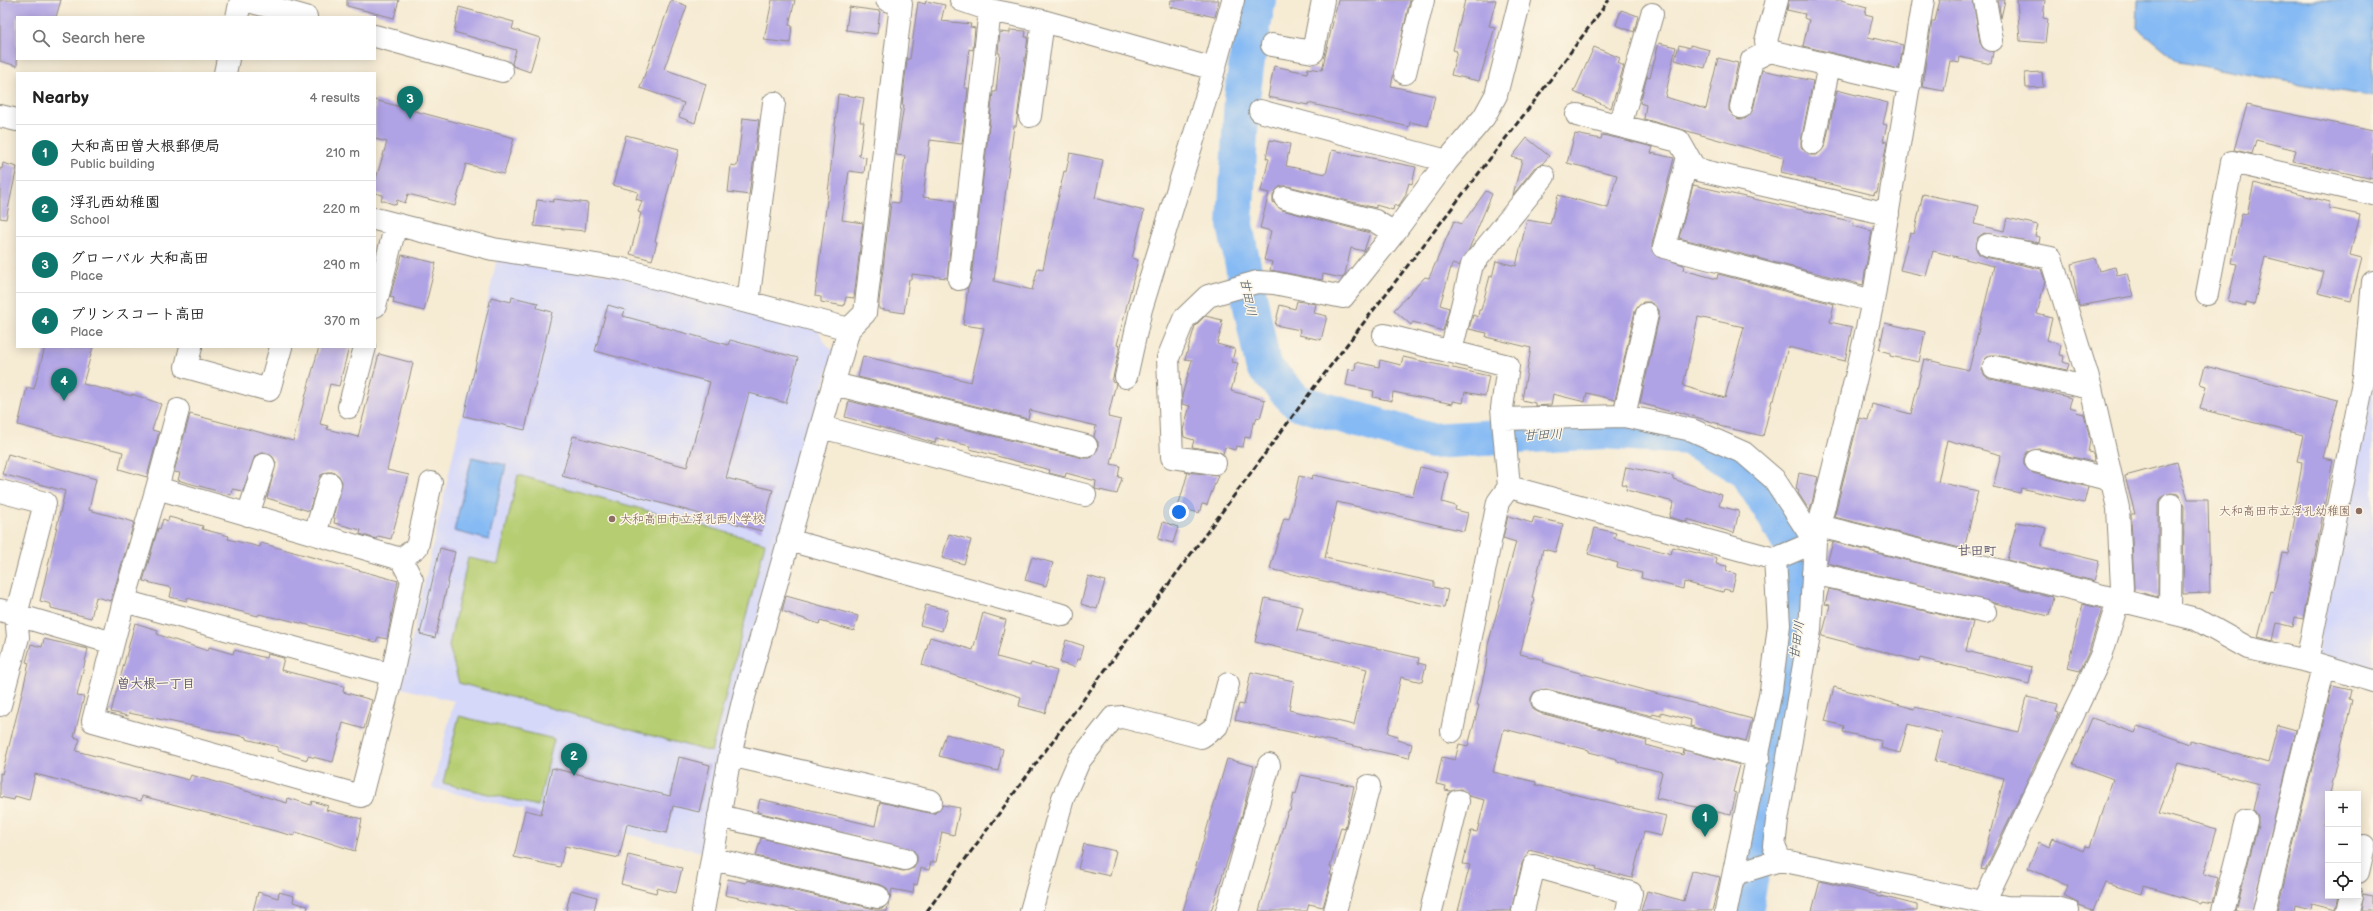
<!DOCTYPE html>
<meta charset="utf-8">
<style>
body{margin:0;font-family:"Balsamiq Sans","Klee One",sans-serif;background:#f6f6f6;color:#222}
.controls{position:absolute;right:12px;bottom:12px;display:grid;overflow:hidden;border-radius:0px;box-shadow:0 2px 10px #0003}
.controls button{width:36px;height:36px;display:grid;place-items:center;padding:0;border:0;border-bottom:1px solid #e0e0e0;background:#fff;color:#222;font:20px sans-serif}
.you{position:absolute;left:1179px;top:512px;width:14px;height:14px;margin:-10px;border:3px solid #fff;border-radius:50%;background:#1a73e8;box-shadow:0 0 0 6px #1a73e833}
.badge{display:grid;place-items:center;width:26px;height:26px;border-radius:50%;background:#0f766e;color:#fff;font-size:13px;font-weight:700}
.pin{position:absolute;translate:-50% -33px;filter:drop-shadow(0 1px 2px #0008)}
.pin::after{content:'';position:absolute;top:21px;width:14px;height:12px;background:inherit;clip-path:polygon(0 0,100% 0,50% 100%)}
.list{margin:0;padding:0;list-style:none}
h2{display:flex;justify-content:space-between;align-items:center;height:52px;margin:0;padding:0 16px;font-size:17px}
h2 small{font-size:13px;font-weight:400;color:#767676}
.list li{display:grid;grid-template-columns:26px 1fr auto;gap:12px;align-items:center;box-sizing:border-box;height:56px;padding:0 16px;border-top:1px solid #e0e0e0}
.list b{display:block;font-size:15px;white-space:nowrap}
.list p{margin:0;font-size:13px;white-space:nowrap;color:#767676}
.list em{font-size:13px;font-style:normal;color:#767676}
.icon{flex:none;width:22px;height:22px;fill:none;stroke:currentColor;stroke-width:2;stroke-linecap:round;stroke-linejoin:round}
.map{position:relative;flex:none;width:2373px;height:911px;overflow:hidden}
.search{position:absolute;background:#fff;box-shadow:0 2px 10px #0003;left:16px;top:16px;width:360px;height:44px;display:flex;align-items:center;gap:10px;box-sizing:border-box;padding:0 14px;border-radius:0px;color:#767676;font-size:15px}
.panel{position:absolute;background:#fff;box-shadow:0 2px 10px #0003;left:16px;top:72px;width:360px;height:276px;border-radius:0px}
.map>svg:first-child{display:block}
.built{fill:#d5d8f9}
.green{fill:#b6cd72;stroke:#707c4e}
.water{fill:#85baf4;stroke:#587290}
.lines{fill:none;stroke-linecap:round;stroke-linejoin:round}
.river{stroke:#85baf4;stroke-width:36}
.building{fill:#b0a3e5;fill-rule:evenodd}
.minor-casing{stroke:#908b7f;stroke-width:24}
.minor{stroke:#fff;stroke-width:22}
.rail{stroke:#2b2b2b;stroke-width:3;stroke-dasharray:6 3;stroke-linecap:butt}
.education-dot{fill:#8d6e63;stroke:#fcf5e5;stroke-width:1.5}
.labels{text-anchor:middle;stroke-width:3;stroke-linejoin:round;paint-order:stroke}
.education-label{font-size:12px;fill:#785e54;stroke:#fcf5e5;text-anchor:end}
.water-label{font-size:13px;font-style:italic;fill:#465667;stroke:#fcf5e5}
.neighbourhood-label{font-size:13px;font-weight:bold;fill:#5a556c;stroke:#fcf5e5}
</style>
<div class="map">
<svg width="2373" height="911" viewBox="0 0 2373 911">
<rect width="100%" height="100%" fill="#fcf5e5"/>
<filter id="ink" filterUnits="userSpaceOnUse"><feTurbulence type="fractalNoise" baseFrequency=".025" numOctaves="2"/><feDisplacementMap in="SourceGraphic" scale="8" xChannelSelector="R" yChannelSelector="G"/><feConvolveMatrix kernelMatrix="1 2 1 2 8 2 1 2 1" color-interpolation-filters="sRGB"/></filter>
<filter id="wash" filterUnits="userSpaceOnUse"><feTurbulence type="fractalNoise" baseFrequency=".012" numOctaves="4" result="noise"/><feDisplacementMap in="SourceGraphic" scale="16" xChannelSelector="R" yChannelSelector="G"/><feGaussianBlur stdDeviation="0.9" result="paint"/><feColorMatrix in="noise" values="0 0 0 0 0 0 0 0 0 0 0 0 0 0 0 0 0 1.4 0 .05"/><feComposite in="paint" operator="in"/></filter>
<g filter="url(#wash)">
<rect width="100%" height="100%" fill="#f6ebd3"/>
<!-- built -->
<path class="built" d="M497 258 612 275 818 330 828 347 834 350 716 764 702 852 432 788 454 701 401 688Z
M2373 367V671L2317 655Z"/>
<!-- green -->
<path class="green" d="M518 475 765 543 711 752 459 683 449 646 468 558 498 564Z
M459 716 554 739 538 806 443 783Z"/>
<!-- water -->
<path class="water" d="M2138 0H2373V97L2179 62 2137 28Z
M472 457 506 465 489 540 454 531Z"/>
<g class="lines">
<!-- river -->
<path class="river" d="M1258 0 1248 53 1242 98 1235 225 1263 366 1297 402 1431 441 1604 431 1689 437 1745 470 1771 509 1798 558 1800 626 1744 911"/>
</g>
<g id="blocks">
<!-- building -->
<path class="building" d="M0 0H61L56 17H17V66L0 61Z
M347 0H399L394 18 347 6Z
M671 0 687 6 664 69 706 84 695 123 679 117 684 103 640 88Z
M772 0H795L789 25 792 26 790 43 764 40Z
M1171 0H1219L1215 17 1170 7Z
M1338 0H1410L1391 86 1435 96 1428 126 1410 122 1409 127 1308 103V105L1268 97 1274 66 1307 73 1308 68 1322 70Z
M1465 0H1496L1489 26 1495 27 1479 81 1451 75 1457 51 1453 50Z
M1789 0H1841L1867 7 1865 14 1873 16 1868 37 1903 45 1899 69 1803 46 1809 20 1804 18 1805 14 1787 10Z
M1940 0H1973L1980 43 1983 48 1993 52 1991 64 1960 57 1959 63 1950 61 1944 91 1922 87 1932 21H1935Z
M1998 0H2005L2001 18Z
M2017 0H2045L2043 18 2048 19 2045 43 2020 41Z
M926 1 945 5 941 21 971 24 970 27 975 28 973 50 969 49 964 88H968L962 144 930 140 923 197 955 201 947 278 912 274V279H909L904 313 879 309V302L891 202 899 203 905 156 896 155 904 105H902L907 59H910L918 2 925 4Z
M459 7 514 22 512 29 540 38 530 72 513 66 512 63 516 50 454 32Z
M849 7 880 11 877 34 846 30Z
M1621 10 1638 16 1634 32 1616 25Z
M1010 30 1026 31 1025 37H1028L1016 126H1014L994 281 1032 290 1038 268 1043 269 1064 171 1066 172 1070 153 1103 160 1095 198 1144 211 1132 258 1138 260 1117 345 1120 346 1112 382 1116 383 1108 417 1121 420 1111 464 1120 466 1118 477 1122 478 1117 494 1095 489 1096 481 1066 473 1065 477 1049 473 1050 470 970 449V446L936 438 935 443 845 417 849 401 1083 458H1090L1098 449V442L1094 437 1096 426 1030 410 1028 419 858 377 863 356 971 382 984 328 963 325 968 287 971 280 993 92H996L1000 53H998L1000 32 1010 33Z
M1659 43 1676 47 1665 97 1706 109 1718 58 1738 63 1729 105V111L1738 119H1745L1753 110 1762 70 1813 81 1801 141V147L1810 155H1817L1825 146 1837 90 1888 103 1883 124 1887 125 1883 141 1887 142 1877 193 1875 192 1874 195 1781 172 1784 158 1644 119 1646 105 1640 103 1647 76 1650 77Z
M1679 45 1690 48V45L1710 50 1705 68 1675 60Z
M1594 47 1620 58 1618 63 1624 66 1611 108 1574 92Z
M2042 72 2043 87 2026 88 2025 73Z
M838 94 864 98 860 122H864L859 156 866 157 864 173 849 171 842 220 863 223 854 298 846 297 844 306 821 302V297L815 296 830 176Z
M375 100 514 138 504 174 466 164 455 206 408 194 405 203 397 200 396 205 381 200 383 195 375 193V182L387 142 375 139Z
M2247 105 2373 131V179L2293 161 2296 150 2256 140 2252 154 2234 150Z
M743 118 759 120 749 195 728 192 731 165 737 166Z
M1575 134 1601 139 1602 135 1617 138 1653 147 1651 153 1674 158 1652 244V251L1656 256 1684 265 1683 270 1717 279 1718 274 1834 304 1830 322 1852 327 1845 361 1788 347 1774 400H1772L1763 436 1719 426V424L1676 411 1675 413 1640 403 1659 317V310L1650 302H1643L1635 311 1615 400 1587 393 1585 402 1553 394 1551 405 1535 406V403L1522 400 1531 348 1486 337 1487 333 1469 329 1473 315 1478 317 1479 310H1481L1490 276 1492 277 1496 261 1516 266 1527 220 1550 224 1558 195 1608 208 1617 175 1567 163ZM1698 317 1744 327 1725 398 1683 386Z
M626 135 679 149 655 241 657 242 652 260 630 254 641 213 638 212 642 201 636 199 638 192 613 185Z
M1527 138 1549 156 1542 164 1534 168 1513 195 1522 160 1512 157Z
M1270 140 1290 144 1286 166 1326 174 1332 150 1416 167 1412 184 1409 183 1405 196 1398 207 1394 205 1393 210 1376 205V208L1288 186H1281L1276 190 1273 195V202L1282 210 1370 233 1364 251 1351 248 1345 274 1342 278 1323 274 1322 280 1270 270 1272 262 1264 260 1271 231 1260 228 1269 193 1261 191 1269 159 1266 158Z
M3 163 17 167 6 219 0 218V168L2 169Z
M2254 183 2330 202 2328 208 2360 215 2350 255 2362 258 2351 301 2318 293 2324 272 2265 257 2254 305 2246 303V306L2228 301 2237 264 2231 263 2242 213 2247 214Z
M1693 185 1854 222 1853 226 1872 231 1863 285 1679 238Z
M1486 191 1492 194 1469 249 1459 266 1452 264 1440 305 1449 308 1443 331 1413 322 1411 325 1394 310 1425 277 1429 278 1454 221 1462 224Z
M1923 194 1979 206 1974 224 2004 231 2007 218 2038 225 2035 236 2040 237 2039 243 1984 233 1978 237 1976 249 1979 254 1985 257 2041 269 2045 281 2037 314 2052 318 2047 340 2061 345 2059 355 2064 356 2063 362 2069 364 2067 370 1996 355H1990L1985 359 1982 370 1985 376 1991 379 2072 398 2069 407 2077 409 2076 412 2084 414 2090 440 2088 452 2093 453 2094 459 2093 462 2039 449 2027 452 2024 458V465L2033 473 2088 487 2084 503 2021 488 2020 493 1993 487 2001 455 1947 440 1938 482 1978 491 1964 549 1834 517 1859 418 1868 420 1872 404 1911 414 1924 359 1969 370 1994 266 1933 251 1926 276 1900 270 1910 233 1914 234Z
M554 199 588 203 585 231 534 226 537 200 553 202Z
M402 255 436 263 424 311 393 303 394 298 390 297Z
M2095 258 2099 271 2115 267 2117 275 2127 273 2133 296 2079 306 2071 264Z
M491 297 511 302 512 297 538 303 537 308 552 312 525 430 464 416Z
M1297 301 1316 304 1314 313 1327 316 1321 340 1299 335 1300 330 1275 325 1280 305 1295 309Z
M608 305 625 310 623 316 728 345 730 340 798 358 786 403 749 393 726 478 773 490 762 531 562 476 573 436 687 467 710 382 595 351Z
M1205 316 1222 320 1221 323 1223 324 1217 344 1235 349 1232 362 1238 363 1231 391 1265 400 1260 418 1257 417 1255 423H1253L1250 438 1245 437 1243 447 1236 446 1235 450 1225 447 1223 454 1217 451 1192 447 1194 440 1184 437 1183 430 1190 406 1182 404V396L1192 360 1185 359 1195 326Z
M1885 323 1925 332 1919 362 1890 356V353L1879 350Z
M45 347H93L83 384 132 396V394L161 404 152 430 159 432 147 477 119 469 123 452 18 425 27 387 34 389Z
M319 347H349L339 386 330 384 320 424 328 426 327 429 358 437 379 354 413 363 387 470 409 475 391 539 378 536 376 539 360 534 361 530 334 523 335 518 333 517 342 482 339 476 334 472H327L321 475 309 511 267 498 276 463 273 457 267 453H261L255 456 243 491 232 489 231 495 178 480 180 473 174 472 190 414 293 441Z
M1403 357 1489 376 1485 396 1465 392 1463 403 1453 401V404L1393 392 1392 401 1373 397 1374 391 1346 385 1349 369 1355 370 1356 362 1379 367 1380 360 1401 365Z
M2205 366 2338 400 2323 458 2333 460 2303 619 2295 617 2293 627 2277 623 2273 641 2258 637 2270 591 2273 592 2282 553 2288 554 2295 517 2292 516 2301 471 2302 462 2297 461 2303 435 2200 409 2206 386 2200 384Z
M8 454 96 479 89 510 134 522 111 601 96 597 91 618 51 608V604L40 601 65 491 2 474Z
M2177 462 2188 499H2208L2210 593 2183 594 2184 505 2178 494 2171 493 2160 498 2158 505V597L2134 591 2131 514H2135L2125 476Z
M1420 467 1448 473 1442 502 1456 506 1455 510 1468 513 1464 531 1337 502 1325 558 1434 582V587L1448 590 1444 608 1270 569 1284 518 1289 519 1299 476 1312 479 1313 475 1413 496Z
M1626 467 1673 476V479L1722 495 1719 506 1739 511 1734 533 1687 519V522L1669 517 1674 502 1626 490 1627 485 1622 484Z
M1185 472 1218 475 1207 505 1202 504 1199 513 1178 507 1188 472Z
M1799 473 1818 477 1810 511 1798 493 1799 491 1796 489Z
M1508 516 1532 523 1534 517 1563 524 1555 552 1543 549 1532 598 1534 599 1520 654 1544 660 1543 662 1569 670 1752 719 1746 741 1690 726 1691 720 1661 712V716L1653 714 1652 716 1546 689 1534 692 1531 698V704L1534 710 1540 713 1647 741 1646 745 1683 755 1684 750 1740 765 1733 792 1736 793 1731 815 1656 798 1662 772 1617 761V759L1589 752V750L1504 729 1493 772 1536 782V785L1666 816 1661 836 1644 832 1632 878 1596 869 1597 867 1529 850 1522 863 1511 911H1458L1470 865 1463 864 1471 831 1477 832 1485 800 1469 796 1461 789 1451 791 1445 790 1446 786 1436 784 1442 757 1455 760 1459 744 1468 746 1479 705H1477L1486 666 1488 645 1516 542 1503 538Z
M169 517 203 526 202 529 229 536 228 539 260 547 261 543 398 581 387 639 378 637 376 642 280 618V619L259 614 258 616 187 598V601L170 597 172 588 143 581 158 528 160 529 163 519 168 521Z
M1163 522 1178 527 1173 543 1158 539Z
M2017 522 2046 528 2041 547 2099 561 2094 581 2007 560Z
M1595 528 1616 533 1614 538 1671 554 1673 547 1717 558 1716 564 1727 566 1726 571 1736 574 1732 591 1724 589 1723 592 1684 582 1683 589 1657 582 1641 578 1642 573 1617 567 1618 563 1588 554Z
M949 534 971 540 964 564 942 558Z
M1833 542 2053 597 2049 616 1827 563Z
M440 548 455 552 435 638 420 634Z
M1032 557 1053 563 1046 586 1025 580Z
M1088 576 1105 581 1097 609 1081 604Z
M1829 589 1973 622 1966 651 2032 667 2029 684 1920 658 1919 661 1822 636 1830 605 1825 604Z
M786 596 858 616 854 631 820 621 819 624 782 611Z
M1265 598 1303 607 1297 630 1419 658 1418 663 1426 665 1422 682 1401 677 1388 733 1398 736 1397 740 1412 744 1409 758 1235 720 1239 704 1244 705 1251 672 1294 681 1289 710 1354 725 1367 669 1255 642Z
M2083 604 2102 609 2089 651 2080 671 2067 668Z
M926 605 948 610 942 631 920 625Z
M983 613 1006 620 997 657 1030 666 1031 663 1057 671 1045 713 1019 706 1021 697 922 665 930 637 973 650Z
M135 623 158 630 157 634 162 636 208 651 209 647 233 654 234 650 266 658 267 654 284 658 281 670 344 686 343 692 372 700 364 729 343 723 333 762 308 756 307 760 278 751V747L246 739V737L129 713 128 716 111 712Z
M44 639 88 649 77 696 84 697 74 737 80 739 76 751 189 780 191 775 287 803 288 798 311 805 312 801 328 806 326 810 362 819 355 851 296 832 294 836 142 796 141 801 35 774 29 800 15 796 14 800 0 797V773L2 774 18 710 29 663 26 662 31 644 42 647Z
M1066 640 1084 646 1080 660 1077 659 1075 667 1060 663Z
M2332 686 2351 690 2349 699 2352 700 2323 823 2328 825V871L2325 884 2328 885V896H2339L2336 909 2312 903 2311 909 2295 905 2294 911H2277Z
M1834 687 1915 709V707L2018 732 2027 697 2058 704 2056 712 2059 713 2058 716 1985 870 1981 869 2004 778 1935 761 1942 733 1908 724 1900 753 1881 748 1882 741 1843 732 1844 726 1825 721Z
M2092 718 2135 733 2138 726 2190 744V741L2268 763 2278 725 2296 730 2252 911 2236 910 2258 824V817L2253 810 2259 784 2178 763 2159 813 2217 829 2204 874 2218 878 2212 903 2202 901 2201 903 2144 886 2142 894 2105 883 2093 911 2079 906 2077 902 2064 895 2068 886 2028 868 2039 842 2049 847 2053 838 2083 851 2085 846 2090 847 2113 779 2073 764Z
M946 734 1003 749 998 771 939 756Z
M679 757 710 765 699 812 673 806 667 833 627 824 619 858 565 846 560 867 514 857 525 810 541 814 552 768 670 796Z
M1227 759 1254 766 1242 815 1211 911H1183Z
M1301 775 1354 786 1345 828 1341 827 1330 867H1332L1330 875H1332L1323 907 1309 904 1307 911H1259L1283 826 1288 811H1290L1294 793 1296 794Z
M760 799 875 826 880 802 934 814 943 805 960 808 954 835 942 832 936 862H931L929 870 921 868 917 885 914 884 913 893 892 889 890 898 887 888 881 885 756 856 761 838 903 871 914 868 917 862V856L913 850 757 812Z
M1084 844 1116 851 1110 876 1078 869Z
M628 855 682 868 676 893 657 888 656 893 621 884Z
M1692 871 1720 877 1712 911H1641L1647 891 1684 901Z
M728 879 746 883 747 880 751 881 875 909H882L889 902 887 911H799L725 895Z
M1820 881 1917 905V911H1812Z
M571 890 597 897 594 911H566Z
M258 892 278 898 279 892 294 896 293 902 308 906 307 911H253Z
M2364 894 2373 896V911H2361Z"/>
</g>
</g>
<g filter="url(#ink)">
<use href="#blocks" fill-opacity="0" stroke="#908b7f" stroke-width="1"/>
<g class="lines">
<defs>
<path id="minor" d="M245 0 306 17
M961 0 990 10 1043 21 1214 69
M1777 0 1766 41 1770 51 1910 84
M1985 0 1992 40
M237 17 241 0
M375 36 502 71
M1272 45 1313 52 1323 0
M225 73 228 59
M1405 73 1423 0
M1741 107 1752 60 1770 51
M1260 111 1447 161
M1577 115 1679 141 1695 169 1888 214
M0 116 17 120
M1030 116 1043 21
M1620 126 1652 14
M1813 143 1829 65
M1688 157 1664 247 1873 301
M1285 198 1375 221 1394 233
M375 219 493 249 622 269 849 329
M959 279 990 10
M2373 282 2364 377 2307 661 2373 681
M2207 294 2232 162 2373 194
M748 302 774 103
M375 306 396 224
M1384 335 1508 366 1502 408 1509 487 1775 559 1815 542 1774 479 1744 453 1692 430 1624 416 1503 419
M191 347 186 367 269 390 281 347
M1451 351 1472 265 1544 176
M1994 367 2091 388
M1126 377 1141 309 1209 88 1233 0
M834 384 1086 446
M349 407 365 347
M1624 416 1647 314
M821 427 1085 495
M2036 461 2112 480
M1215 463 1172 457 1168 358 1184 319 1208 296 1257 282 1274 283 1343 297 1394 233 1447 161 1484 117 1496 95 1520 0
M157 488 401 559 412 580 392 675 124 601Z
M157 488 178 410
M0 491 45 503 16 615 18 637 0 705
M248 515 264 465
M1819 526 2196 619 2248 648 2307 661
M315 534 330 484
M788 540 1063 615
M401 559 417 547 431 483
M1813 573 1985 612
M0 610 113 643 124 601
M2170 612 2171 505
M113 643 93 721 361 796 392 675
M1543 701 1759 757
M1452 731 1498 502 1509 487
M730 755 931 801
M719 816 905 859
M713 859 878 897
M1780 860 1774 846 1777 821 1810 630 1815 542 1858 369 1873 301 1923 0
M2358 872 2364 846
M1733 878 1741 872 1780 860 2006 907 2057 908 2068 911
M1984 902 2101 656 2122 588 2118 508 2091 388 2051 258 1988 245
M703 911 730 755 744 697 849 329 865 313 901 4 887 0
M1031 911 1063 798 1079 761 1113 718 1123 717 1201 737 1217 726 1228 684
M1227 911 1269 765
M1335 911 1369 786
M1431 911 1458 801
M1523 911 1534 866 1631 893 1627 911
M1726 911 1771 690 1779 625 1775 559
M2223 911 2246 821
M2264 911 2324 667
M2348 911 2352 896"/>
</defs>
<!-- minor casing -->
<use href="#minor" class="minor-casing"/>
<!-- minor -->
<use href="#minor" class="minor"/>
<!-- rail -->
<path class="rail" d="M927 911 1315 386 1539 95 1609 0"/>
</g>
</g>
<!-- markers -->
<g class="education-dot">
<circle cx="2359" cy="511" r="4"/>
<circle cx="612" cy="519" r="4"/>
</g>
<g class="labels">
<!-- education labels -->
<g class="education-label">
<text x="2351" y="515">大和高田市立浮孔幼稚園</text>
<text x="620" y="523" text-anchor="start">大和高田市立浮孔西小学校</text>
</g>
<!-- water labels -->
<g class="water-label">
<text transform="translate(1249 297) rotate(79)" y="5">甘田川</text>
<text transform="translate(1543 434) rotate(-3)" y="5">甘田川</text>
<text transform="translate(1796 640) rotate(-82)" y="5">甘田川</text>
</g>
<!-- neighbourhood labels -->
<g class="neighbourhood-label">
<text x="1977" y="555">甘田町</text>
<text x="156" y="688">曽大根一丁目</text>
</g>
</g>
</svg>
<div class="controls">
<button>+</button>
<button>−</button>
<button><svg class="icon" aria-label="locate" viewBox="0 0 24 24"><circle cx="12" cy="12" r="6"/><path d="M12 2v4M12 18v4M2 12h4M18 12h4"/></svg></button>
</div>
<div class="you"></div>
<div class="pin badge" style="left:1705px;top:837px">1</div>
<div class="pin badge" style="left:574px;top:776px">2</div>
<div class="pin badge" style="left:410px;top:119px">3</div>
<div class="pin badge" style="left:64px;top:401px">4</div>
<div class="search"><svg class="icon" aria-label="search" viewBox="0 0 24 24"><circle cx="10" cy="10" r="6"/><path d="M15 15l6 6"/></svg>Search here</div>
<section class="panel">
<h2>Nearby<small>4 results</small></h2>
<ul class="list">
<li><span class="badge">1</span><div><b>大和高田曽大根郵便局</b><p>Public building</p></div><em>210 m</em></li>
<li><span class="badge">2</span><div><b>浮孔西幼稚園</b><p>School</p></div><em>220 m</em></li>
<li><span class="badge">3</span><div><b>グローバル 大和高田</b><p>Place</p></div><em>290 m</em></li>
<li><span class="badge">4</span><div><b>プリンスコート高田</b><p>Place</p></div><em>370 m</em></li>
</ul>
</section>
</div>
